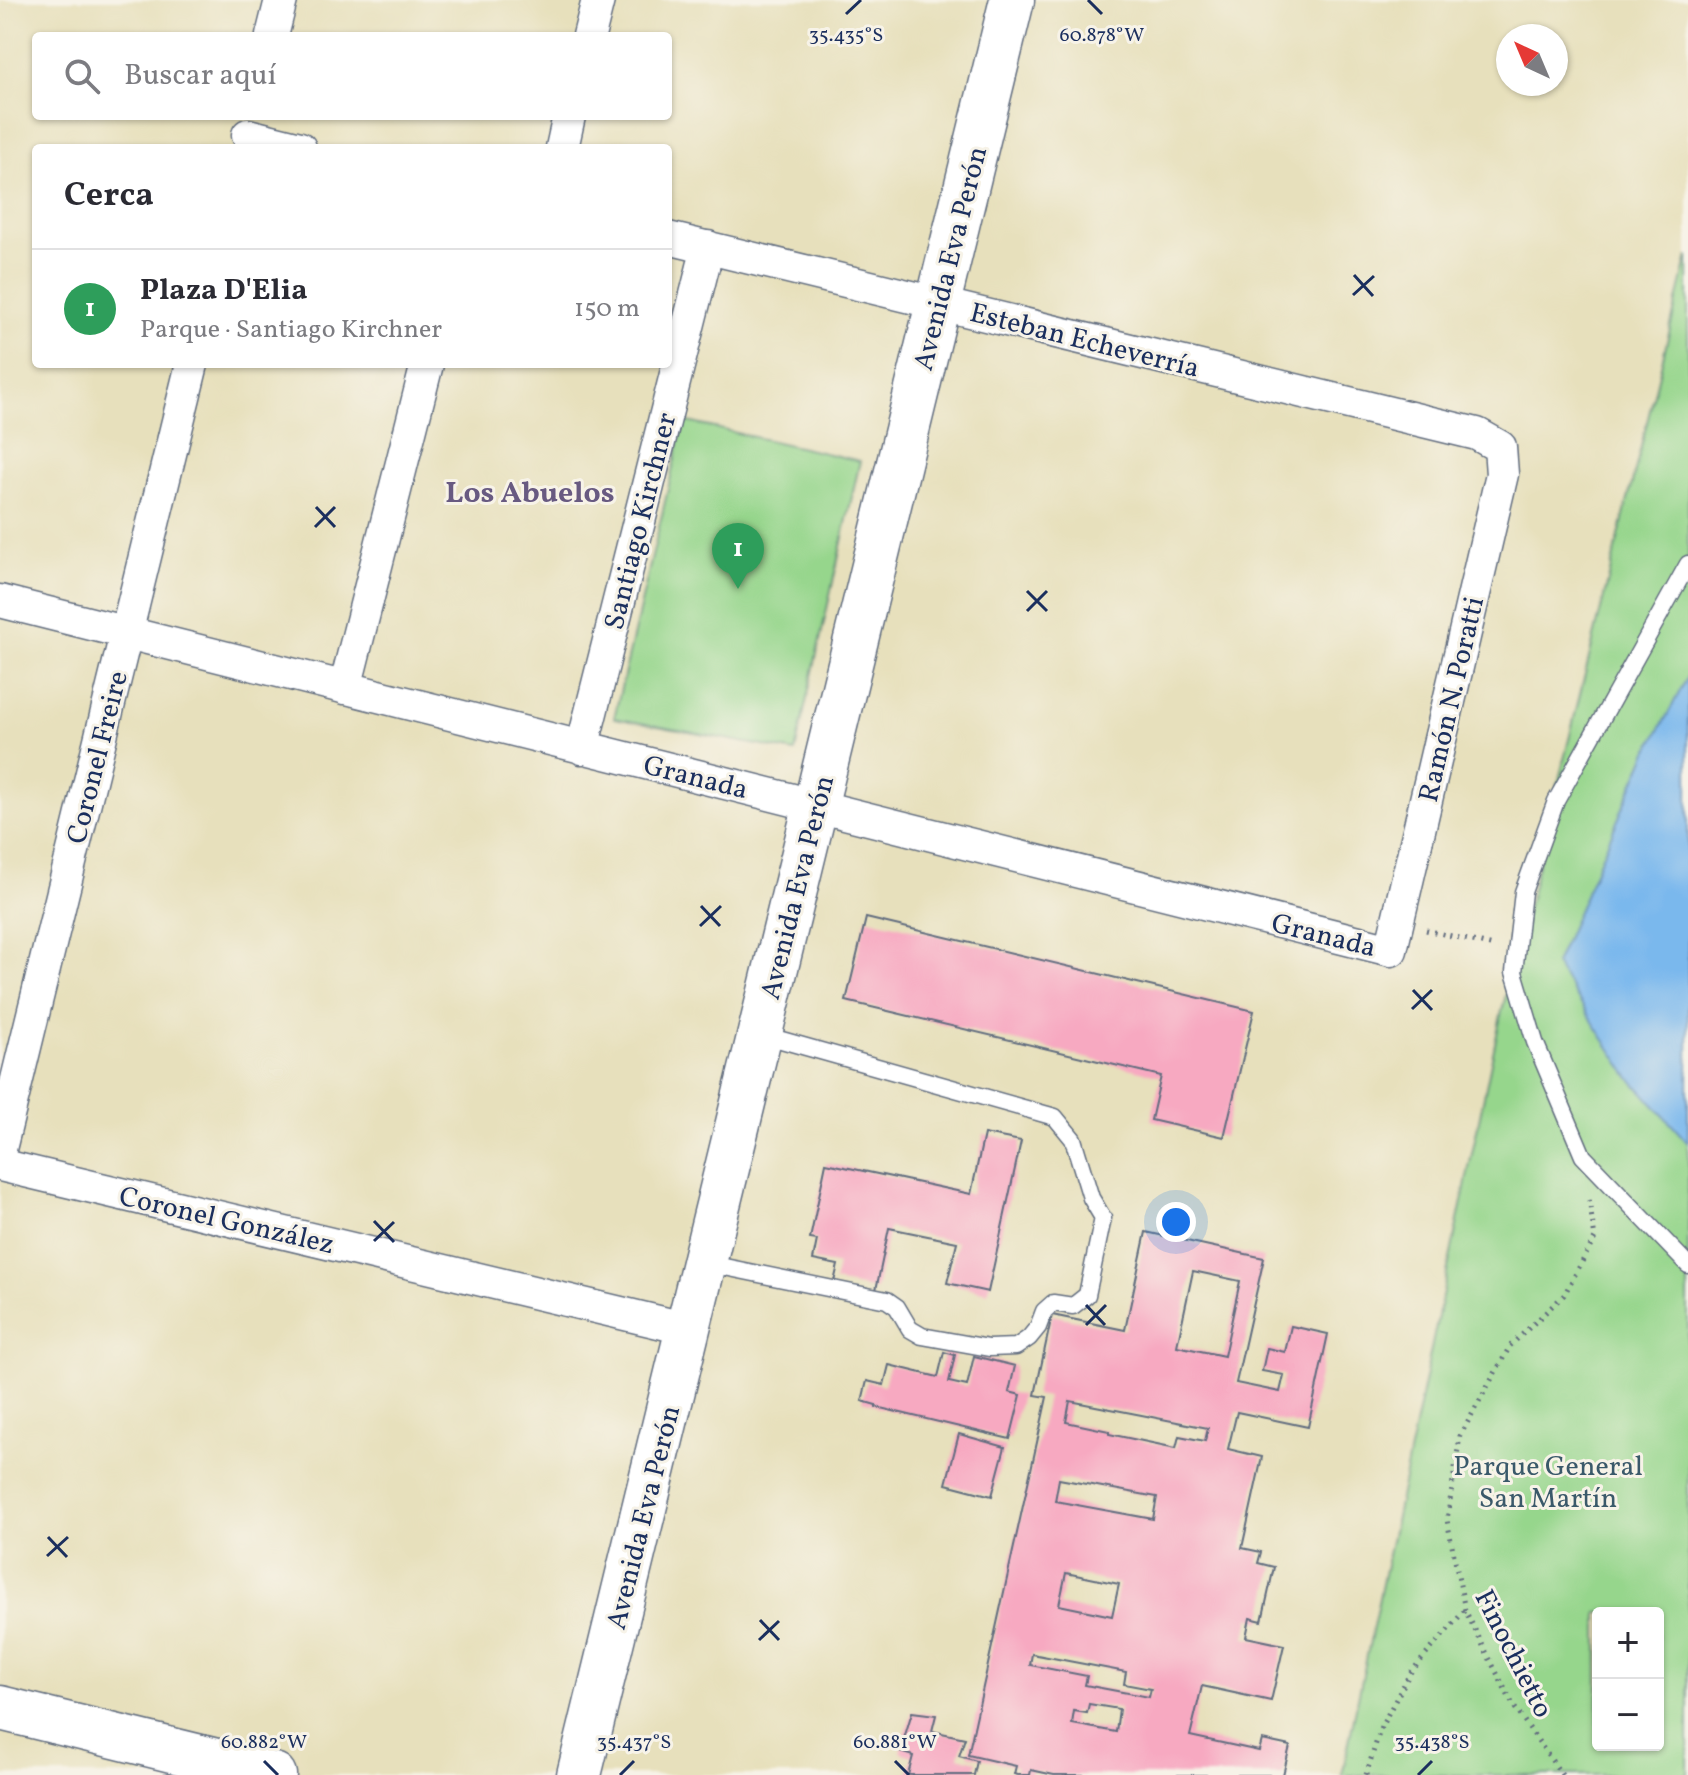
<!DOCTYPE html>
<html lang="es">
<meta charset="utf-8">
<style>
body{margin:0;font-family:Vollkorn,serif;background:#f7f7f7;color:#2b2b33}
.controls{position:absolute;right:24px;bottom:24px;display:grid;overflow:hidden;border-radius:8px;box-shadow:0 2px 6px #0004}
.controls button{width:72px;height:72px;display:grid;place-items:center;padding:0;border:0;border-bottom:2px solid #e1e1e2;background:#fff;color:#2b2b33;font:40px sans-serif}
.compass{position:absolute;left:1496px;top:24px;width:72px;height:72px;border-radius:50%;background:#fff;box-shadow:0 2px 6px #0004;rotate:316deg}
.you{position:absolute;left:1176px;top:1222px;width:28px;height:28px;margin:-20px;border:6px solid #fff;border-radius:50%;background:#1a73e8;box-shadow:0 0 0 12px #1a73e833}
.badge{display:grid;place-items:center;width:52px;height:52px;border-radius:50%;background:#0b8043;color:#fff;font-size:26px;font-weight:700}
.pin{position:absolute;translate:-50% -66px;filter:drop-shadow(0 2px 4px #0008)}
.pin::after{content:'';position:absolute;top:42px;width:28px;height:24px;background:inherit;clip-path:polygon(0 0,100% 0,50% 100%)}
.list{margin:0;padding:0;list-style:none}
h2{display:flex;justify-content:space-between;align-items:center;height:104px;margin:0;padding:0 32px;font-size:34px}
h2 small{font-size:26px;font-weight:400;color:#7c7c81}
.list li{display:grid;grid-template-columns:52px 1fr auto;gap:24px;align-items:center;box-sizing:border-box;height:120px;padding:0 32px;border-top:2px solid #e1e1e2}
.list b{display:block;font-size:30px;white-space:nowrap}
.list p{margin:0;font-size:26px;white-space:nowrap;color:#7c7c81}
.list em{font-size:26px;font-style:normal;color:#7c7c81}
.icon{flex:none;width:44px;height:44px;fill:none;stroke:currentColor;stroke-width:2;stroke-linecap:round;stroke-linejoin:round}
.map{position:relative;flex:none;width:1688px;height:1775px;overflow:hidden}
.search{position:absolute;background:#fff;box-shadow:0 2px 6px #0004;left:32px;top:32px;width:640px;height:88px;display:flex;align-items:center;gap:20px;box-sizing:border-box;padding:0 28px;border-radius:8px;color:#7c7c81;font-size:30px}
.panel{position:absolute;background:#fff;box-shadow:0 2px 6px #0004;left:32px;top:144px;width:640px;height:224px;border-radius:8px}
.map>svg:first-child{display:block}
.green{fill:#96d68c;stroke:#588275;stroke-width:2;fill-rule:evenodd}
.water{fill:#7ab8ed;stroke:#4a74a6;stroke-width:2}
.building{fill:#f7a9c1;fill-rule:evenodd}
.lines{fill:none;stroke-linecap:round;stroke-linejoin:round}
.service-casing{stroke:#626d7f;stroke-width:19}
.minor-casing{stroke:#626d7f;stroke-width:35}
.secondary-casing{stroke:#626d7f;stroke-width:47}
.path{stroke:#626d7f;stroke-width:5;stroke-dasharray:2 6;stroke-linecap:butt}
.service{stroke:#fff;stroke-width:16}
.minor{stroke:#fff;stroke-width:32}
.secondary{stroke:#fff;stroke-width:44}
.ticks{fill:none;stroke:#1b2f5e;stroke-width:3}
.labels{text-anchor:middle;stroke-width:6;stroke-linejoin:round;paint-order:stroke}
.street-label{font-size:28px;fill:#1b2f5e;stroke:#f7f3e8}
.park-label{font-size:28px;fill:#3a596a;stroke:#f7f3e8}
.neighbourhood-label{font-size:30px;font-weight:bold;fill:#685a81;stroke:#f7f3e8}
.ticks-label{font-size:20px;text-anchor:middle;fill:#1b2f5e;stroke:#f7f3e8;stroke-width:6;stroke-linejoin:round;paint-order:stroke}
</style>
<div class="map">
<svg width="1688" height="1775" viewBox="0 0 1688 1775">
<rect width="100%" height="100%" fill="#f7f3e8"/>
<filter id="ink" filterUnits="userSpaceOnUse"><feTurbulence type="fractalNoise" baseFrequency=".0125" numOctaves="2"/><feDisplacementMap in="SourceGraphic" scale="16" xChannelSelector="R" yChannelSelector="G"/><feConvolveMatrix kernelMatrix="1 2 1 2 8 2 1 2 1" color-interpolation-filters="sRGB"/></filter>
<filter id="wash" filterUnits="userSpaceOnUse"><feTurbulence type="fractalNoise" baseFrequency=".006" numOctaves="4" result="noise"/><feDisplacementMap in="SourceGraphic" scale="32" xChannelSelector="R" yChannelSelector="G"/><feGaussianBlur stdDeviation="1.8" result="paint"/><feColorMatrix in="noise" values="0 0 0 0 0 0 0 0 0 0 0 0 0 0 0 0 0 1.4 0 .05"/><feComposite in="paint" operator="in"/></filter>
<g filter="url(#wash)">
<rect width="100%" height="100%" fill="#e7e0bc"/>
<!-- green -->
<path class="green" d="M1688 256V1775H1342L1501 1015ZM1598 1613H1658V1745H1598Z
M684 421 860 461 795 752 614 718Z"/>
<!-- water -->
<path class="water" d="M1688 676V1143L1629 1077 1555 964 1646 755Z"/>
<g id="blocks">
<!-- building -->
<path class="building" d="M866 918 1254 1011 1224 1137 1151 1120 1161 1076 846 1001Z
M984 1134 1021 1141 988 1292 947 1283 957 1242 889 1228 876 1290 834 1282 838 1265 813 1260 817 1240 810 1239 826 1163 971 1194Z
M1146 1232 1264 1258 1236 1383 1280 1392 1284 1375 1262 1371 1267 1348 1285 1352 1291 1326 1328 1334 1308 1427 1237 1412 1228 1449 1262 1457 1242 1548 1261 1552 1258 1563 1274 1567 1262 1621 1250 1618 1246 1637 1284 1645 1271 1701 1202 1686 1190 1736 1259 1751 1262 1740 1290 1746 1283 1775H1054L1031 1770 1030 1775H1018L1014 1774 1016 1766 968 1755 1047 1397 1035 1395 1052 1315 1125 1330ZM1193 1271 1240 1281 1224 1356 1177 1346ZM1070 1401 1208 1428 1205 1441 1179 1436 1176 1448 1109 1434V1431L1066 1422ZM1059 1479 1157 1497 1153 1519 1055 1501ZM1066 1573 1119 1584 1112 1616 1059 1605ZM1032 1654 1126 1672 1124 1684 1151 1689 1149 1697 1085 1685 1087 1676 1030 1665ZM1089 1704 1119 1709 1116 1732 1072 1724 1074 1711 1087 1713Z
M944 1352 955 1355 949 1382 967 1386 974 1356 1015 1366 1009 1392 1021 1395 1010 1439 876 1407V1405L862 1401 867 1381 884 1385 889 1365 938 1377Z
M959 1434 1005 1447 992 1496 946 1484Z
M912 1712 936 1715 932 1731 965 1738 959 1756 977 1761 974 1775H908L913 1756 900 1752Z"/>
</g>
</g>
<g filter="url(#ink)">
<use href="#blocks" fill-opacity="0" stroke="#626d7f" stroke-width="2"/>
<g class="lines">
<defs>
<path id="service" d="M1688 564 1556 801 1523 892 1514 972 1535 1042 1583 1156 1688 1265
M705 1263 887 1300 897 1307 910 1329 922 1336 989 1348 1016 1347 1029 1338 1038 1327 1044 1311 1053 1303 1073 1306 1087 1295 1103 1218 1091 1198 1073 1139 1055 1117 760 1034"/>
<path id="minor" d="M272 36 281 0
M589 36 598 0
M248 135 300 148
M562 148 569 116
M0 601 1391 950 1502 474 1500 447 1477 434 668 238
M345 688 427 364
M582 748 708 247
M0 1149 192 364
M0 1165 688 1329"/>
<path id="secondary" d="M0 1708 274 1775
M579 1775 1012 0"/>
</defs>
<!-- service casing -->
<use href="#service" class="service-casing"/>
<!-- minor casing -->
<use href="#minor" class="minor-casing"/>
<!-- secondary casing -->
<use href="#secondary" class="secondary-casing"/>
<!-- path -->
<path class="path" d="M1426 930 1494 946
M1366 1775 1381 1727 1410 1673 1465 1610
M1562 1775 1513 1705 1465 1610 1447 1520 1460 1436 1510 1346 1564 1295 1595 1238 1589 1200"/>
<!-- service -->
<use href="#service" class="service"/>
<!-- minor -->
<use href="#minor" class="minor"/>
<!-- secondary -->
<use href="#secondary" class="secondary"/>
</g>
</g>
<!-- ticks -->
<path class="ticks" d="M1088 0 1102 14M846 14 861 0M1354 275 1373 296M1353 295 1374 276M316 507 335 527M315 527 335 507M1027 591 1047 611M1027 611 1047 591M701 906 720 926M700 926 721 906M1413 990 1432 1010M1412 1009 1432 990M374 1221 394 1242M374 1241 394 1222M1086 1305 1105 1325M1086 1325 1106 1305M48 1537 67 1557M47 1556 68 1537M760 1620 779 1640M759 1640 779 1621M264 1761 278 1775M895 1761 909 1775M620 1775 634 1761M1418 1775 1432 1761"/>
<g class="labels">
<!-- street labels -->
<g class="street-label">
<text transform="translate(949 258) rotate(-76)" y="10">Avenida Eva Perón</text>
<text transform="translate(1085 339) rotate(14)" y="10">Esteban Echeverría</text>
<text transform="translate(639 521) rotate(-76)" y="10">Santiago Kirchner</text>
<text transform="translate(1450 699) rotate(-77)" y="10">Ramón N. Poratti</text>
<text transform="translate(96 757) rotate(-76)" y="10">Coronel Freire</text>
<text transform="translate(696 776) rotate(14)" y="10">Granada</text>
<text transform="translate(796 887) rotate(-76)" y="10">Avenida Eva Perón</text>
<text transform="translate(1324 934) rotate(14)" y="10">Granada</text>
<text transform="translate(227 1219) rotate(13)" y="10">Coronel González</text>
<text transform="translate(642 1517) rotate(-76)" y="10">Avenida Eva Perón</text>
<text transform="translate(1515 1653) rotate(63)" y="10">Finochietto</text>
</g>
<!-- park labels -->
<g class="park-label">
<text x="1548" y="1475">Parque General<tspan x="1548" dy="32">San Martín</tspan></text>
</g>
<!-- neighbourhood labels -->
<g class="neighbourhood-label">
<text x="530" y="502">Los Abuelos</text>
</g>
</g>
<g class="ticks-label">
<text x="846" y="41">35.435°S</text>
<text x="1102" y="41">60.878°W</text>
<text x="264" y="1748">60.882°W</text>
<text x="895" y="1748">60.881°W</text>
<text x="634" y="1748">35.437°S</text>
<text x="1432" y="1748">35.438°S</text>
</g>
</svg>
<div class="controls">
<button>+</button>
<button>−</button>
</div>
<svg class="compass" viewBox="-18 -18 36 36"><path d="M0-13l5 13h-10z" fill="#e53935"/><path d="M0 13l5-13h-10z" fill="#7c7c81"/></svg>
<div class="you"></div>
<div class="pin badge" style="left:738px;top:589px;background:#2e9e5b">1</div>
<div class="search"><svg class="icon" aria-label="search" viewBox="0 0 24 24"><circle cx="10" cy="10" r="6"/><path d="M15 15l6 6"/></svg>Buscar aquí</div>
<section class="panel">
<h2>Cerca<small></small></h2>
<ul class="list">
<li><span class="badge" style="background:#2e9e5b">1</span><div><b>Plaza D'Elia</b><p>Parque · Santiago Kirchner</p></div><em>150 m</em></li>
</ul>
</section>
</div>
